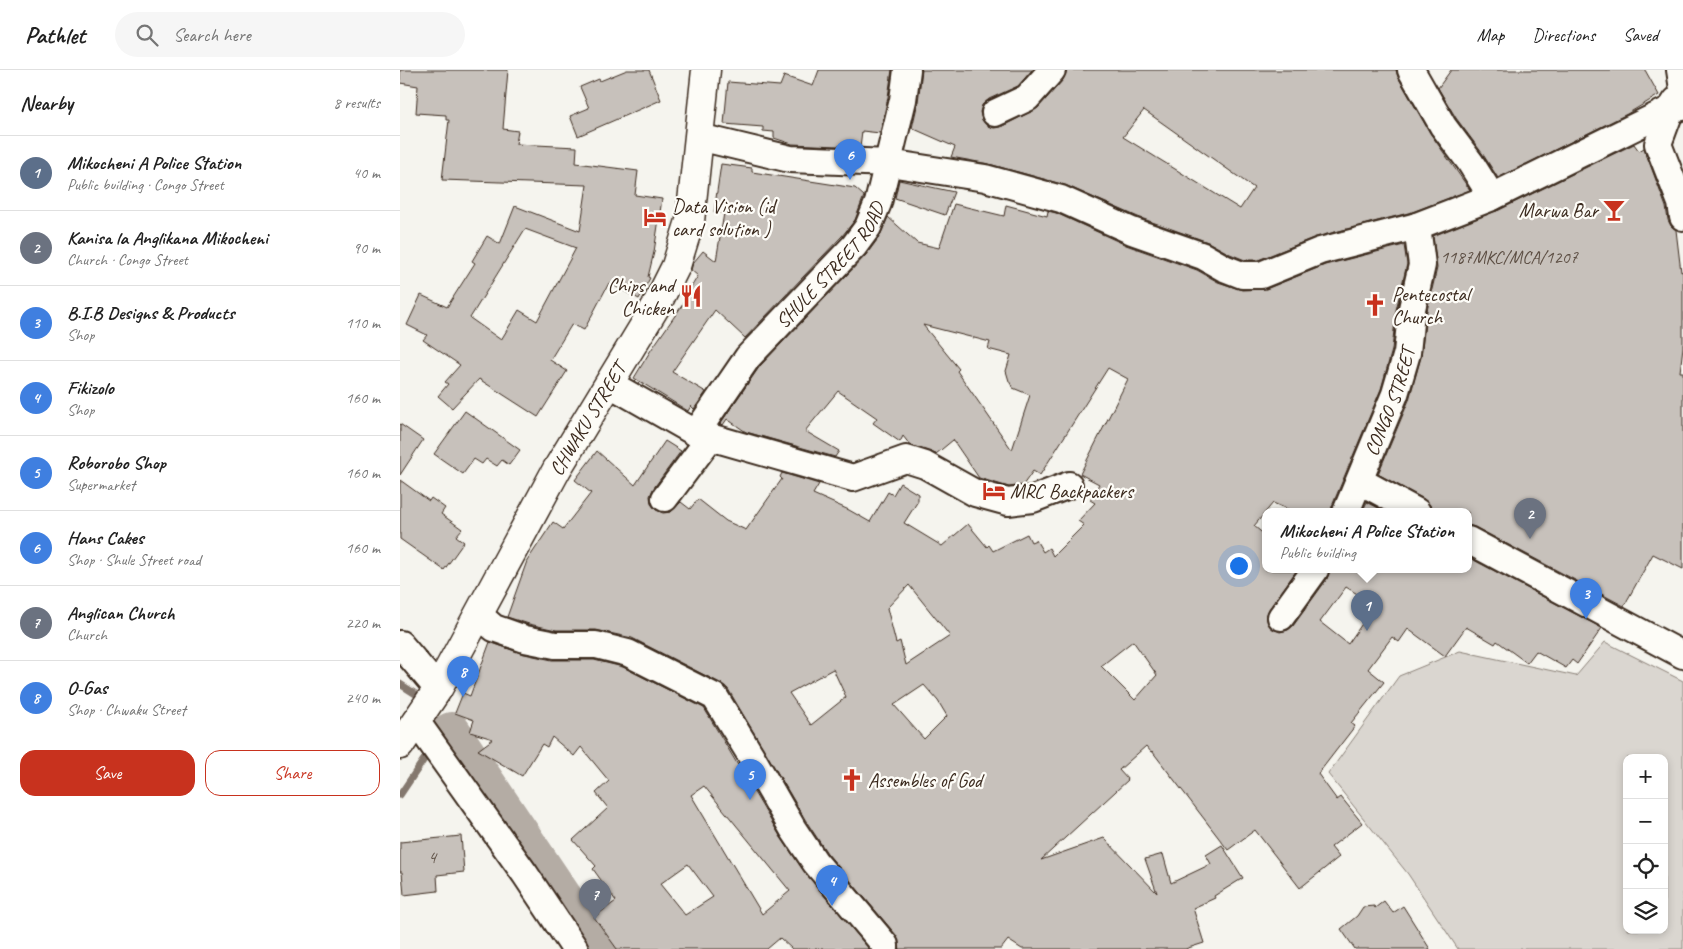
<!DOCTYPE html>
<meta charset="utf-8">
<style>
body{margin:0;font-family:Caveat,sans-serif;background:#f6f6f6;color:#222}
.controls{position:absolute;right:15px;bottom:15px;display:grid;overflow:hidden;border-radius:10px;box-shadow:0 2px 8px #0003}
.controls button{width:45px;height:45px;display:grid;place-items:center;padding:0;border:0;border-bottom:1px solid #e0e0e0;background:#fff;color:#222;font:25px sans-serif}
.you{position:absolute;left:838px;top:495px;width:18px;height:18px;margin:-12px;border:4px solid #fff;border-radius:50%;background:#1a73e8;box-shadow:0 0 0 8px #1a73e833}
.badge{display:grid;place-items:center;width:32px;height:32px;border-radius:50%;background:#c8321e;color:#fff;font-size:16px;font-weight:700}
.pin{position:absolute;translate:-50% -41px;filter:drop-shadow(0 1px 2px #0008)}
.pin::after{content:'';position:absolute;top:26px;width:18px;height:15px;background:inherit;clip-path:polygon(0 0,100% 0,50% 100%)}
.popup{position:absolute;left:862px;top:438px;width:210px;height:65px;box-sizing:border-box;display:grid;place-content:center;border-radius:10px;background:#fff;filter:drop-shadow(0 1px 4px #0005);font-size:16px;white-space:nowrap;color:#767676}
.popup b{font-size:19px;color:#222}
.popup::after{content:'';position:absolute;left:50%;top:100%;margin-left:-10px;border:10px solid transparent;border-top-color:#fff}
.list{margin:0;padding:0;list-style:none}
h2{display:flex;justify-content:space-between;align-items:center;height:65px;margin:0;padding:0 20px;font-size:21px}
h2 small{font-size:16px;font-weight:400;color:#767676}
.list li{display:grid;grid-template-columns:32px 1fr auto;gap:15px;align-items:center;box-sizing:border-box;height:75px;padding:0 20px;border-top:1px solid #e0e0e0}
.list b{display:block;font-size:19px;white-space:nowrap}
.list p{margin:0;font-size:16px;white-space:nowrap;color:#767676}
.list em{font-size:16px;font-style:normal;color:#767676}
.actions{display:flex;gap:10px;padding:15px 20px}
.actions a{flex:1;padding:11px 0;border:1px solid #c8321e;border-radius:15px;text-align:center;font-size:18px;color:#c8321e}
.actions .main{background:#c8321e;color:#fff}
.icon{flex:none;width:28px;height:28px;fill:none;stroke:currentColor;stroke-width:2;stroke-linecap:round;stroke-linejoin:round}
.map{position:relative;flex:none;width:1283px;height:879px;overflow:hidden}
header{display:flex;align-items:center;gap:30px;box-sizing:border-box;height:70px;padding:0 25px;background:#fff;border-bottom:1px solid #e0e0e0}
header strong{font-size:24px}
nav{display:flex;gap:28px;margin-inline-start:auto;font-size:18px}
.search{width:350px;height:45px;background:#f6f6f6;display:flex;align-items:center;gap:12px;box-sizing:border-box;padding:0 18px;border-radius:28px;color:#767676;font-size:19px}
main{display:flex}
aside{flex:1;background:#fff}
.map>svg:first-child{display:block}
.green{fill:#dad6d0;stroke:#8a8077;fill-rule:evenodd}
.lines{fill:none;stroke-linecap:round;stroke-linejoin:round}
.stream{stroke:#84786e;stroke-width:7}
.river{stroke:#b4aca4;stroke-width:40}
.building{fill:#c7c1bb;stroke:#3b2a1e;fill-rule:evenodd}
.minor-casing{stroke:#3b2a1e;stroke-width:30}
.major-casing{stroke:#3b2a1e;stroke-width:31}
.minor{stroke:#fdfcf7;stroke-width:26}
.major{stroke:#fdfcf7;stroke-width:28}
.labels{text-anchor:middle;stroke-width:4.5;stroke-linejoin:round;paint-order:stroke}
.number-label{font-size:18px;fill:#5e5045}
.poi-label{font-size:20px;fill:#3b2a1e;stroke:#fdfcf7;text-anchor:start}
.street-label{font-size:20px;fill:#3b2a1e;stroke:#fdfcf7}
</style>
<header>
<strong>Pathlet</strong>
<div class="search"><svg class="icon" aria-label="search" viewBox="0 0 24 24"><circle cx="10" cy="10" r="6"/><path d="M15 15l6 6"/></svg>Search here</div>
<nav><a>Map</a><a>Directions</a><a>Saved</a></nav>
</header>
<main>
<aside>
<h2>Nearby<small>8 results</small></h2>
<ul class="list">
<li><span class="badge" style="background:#5c6f8a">1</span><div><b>Mikocheni A Police Station</b><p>Public building · Congo Street</p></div><em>40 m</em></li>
<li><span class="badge" style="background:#6b7280">2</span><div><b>Kanisa la Anglikana Mikocheni</b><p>Church · Congo Street</p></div><em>90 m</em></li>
<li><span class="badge" style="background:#3f7fe0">3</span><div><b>B.I.B Designs &amp; Products</b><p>Shop</p></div><em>110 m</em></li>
<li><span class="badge" style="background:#3f7fe0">4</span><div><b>Fikizolo</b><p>Shop</p></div><em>160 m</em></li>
<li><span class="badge" style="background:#3f7fe0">5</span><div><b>Roborobo Shop</b><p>Supermarket</p></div><em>160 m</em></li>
<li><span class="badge" style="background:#3f7fe0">6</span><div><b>Hans Cakes</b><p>Shop · Shule Street road</p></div><em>160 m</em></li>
<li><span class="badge" style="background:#6b7280">7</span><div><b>Anglican Church</b><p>Church</p></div><em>220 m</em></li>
<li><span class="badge" style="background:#3f7fe0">8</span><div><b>O-Gas</b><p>Shop · Chwaku Street</p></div><em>240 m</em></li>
</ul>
<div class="actions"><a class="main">Save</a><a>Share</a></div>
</aside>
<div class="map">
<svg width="1283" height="879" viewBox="0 0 1283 879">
<rect width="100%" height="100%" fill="#f5f4ee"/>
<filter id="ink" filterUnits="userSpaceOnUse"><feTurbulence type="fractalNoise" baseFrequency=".02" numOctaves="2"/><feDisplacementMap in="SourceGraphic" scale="10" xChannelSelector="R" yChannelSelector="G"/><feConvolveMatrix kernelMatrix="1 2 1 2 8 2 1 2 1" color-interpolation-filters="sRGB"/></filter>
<g filter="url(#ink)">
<!-- green -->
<path class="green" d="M1205 572 1283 611V879H1058L1008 804 928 704 999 606 1060 581 1176 606ZM1227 688H1264V860H1227Z"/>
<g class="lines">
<!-- stream -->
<path class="stream" d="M0 614 25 630
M37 670 51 662
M0 725 29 682"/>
<!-- river -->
<path class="river" d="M51 662 197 879"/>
</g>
<!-- building -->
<path class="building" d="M0 0H108L103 59 118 61 116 74 177 77 176 93 238 101 235 125 262 129 254 182 248 207 250 208 239 229 209 213 184 260 172 254 150 290 167 301 138 347 79 309 52 338 38 326 48 314 45 312 60 295 23 270 27 265 7 255 21 225 47 237 75 193 72 191 87 166 100 174 115 136 180 161 187 115 42 110 49 50H46V45L16 43 18 16 0 13ZM125 159 176 178 137 251 119 240 101 270 70 248Z
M227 0H249L261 30 178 66 170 46 189 38 180 17 199 9 200 11Z
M419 0H492L488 27 480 63 462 61 460 77 392 74 374 68V62L363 61V57L324 54 328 12 380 16 384 6 413 16Z
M522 0H632L618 16 589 29 582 35 580 42 582 50 587 56 594 58 601 57 638 38 663 10 667 0H996L998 7 1030 63 1070 120 1012 142 916 167 858 190H845L830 184 808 172 738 147 665 115 589 94 551 87 555 77 512 58 518 32ZM744 40 854 118 840 139 723 67Z
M1051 0H1245L1259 25 1227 44 1098 108 1082 83 1056 48 1038 18Z
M1234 74 1239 81 1244 78 1266 137 1268 150 1271 156 1276 160 1281 202 1283 201V277L1280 302H1283V499L1253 484 1224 536 1075 457 1068 455V442H1032L1030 435 1024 429 978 404 1009 330 1021 287 1026 245 1037 198 1033 166 1099 140Z
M321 94 352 98V102L455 118 464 126 455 150 442 166 345 268 315 240 272 302 306 322 294 339 291 336 288 341 234 308 251 280 290 224 288 222 298 206 291 200 293 193 303 181 316 191 324 143 314 142Z
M499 110 554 122 545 145 495 128Z
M554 134 604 146 606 135 647 146 648 141 656 143 726 175 797 200 818 212 842 220 866 219 925 195 1004 175 1007 194 996 240 992 280 981 319 932 436 931 442H894L873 433 854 456 866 466V500H897L869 539 866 546 868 554 873 559 880 562 888 560 893 556 927 509 930 500H1068V487L1202 558 1177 594 1172 590 1166 598 1136 581 1127 593 1097 571 1095 574 1066 557 1045 586 1008 559 999 572 992 567 968 599 984 612 951 653 955 656 918 704 937 730 941 727 962 753 931 777 939 787 900 818 855 760 828 780 752 681 751 682 746 676 719 700 728 710 641 790 704 768 757 823 745 789 763 784 771 813 811 794 806 785 822 775 843 808 814 826 815 828 793 838 804 873 785 879H622L608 870 601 879H500L496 865 427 783 406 751 328 619 322 614 232 568 196 560H156L129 554 107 547 127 491 153 452 163 459 191 423 175 410 197 381 235 415 265 371 281 381 253 419 250 426 251 434 256 440 263 443 271 442 281 432 290 439 298 429 326 451 346 460 382 409 380 407 382 403 419 414 413 424 449 440 470 452 488 422 493 425 500 413 518 424V431L504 453 542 476 568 454 587 477 589 475 593 481 627 464 631 472 636 470 643 482 649 478 653 486 684 455 678 451 695 433 690 430 699 414 680 404 728 309 708 298 640 405 633 401 623 415 609 417 579 408 553 370 536 384 510 375 503 366 500 372 473 353 477 348 438 321 405 361 439 381 435 387 346 362 327 349 323 355 320 354 360 296 466 185 480 166 488 147 517 173 539 178ZM523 255 590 272 588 279 611 285 606 301 609 311 613 318 630 325 612 380 557 301 559 299ZM509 515 550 566 506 595 500 571 496 573 487 538ZM946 517 975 535 948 574 920 552ZM733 571 757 605 735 630 701 596ZM433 599 446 627 411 655 389 623ZM524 615 538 631 547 646 524 669 494 635Z
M65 341 120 380 109 395 102 390 97 396 86 389 82 394 74 389 63 404 34 384Z
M0 354 23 370 0 405Z
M0 410 29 431 31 428 45 438 41 444 62 459 56 466 64 472 44 500 0 469Z
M967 432 986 442H962Z
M90 572 120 583 152 590H194L223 597 304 638 380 766 403 800 469 879H392L380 868 367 879H217L194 847 216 831 193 799 196 796 173 770 208 738 196 723 209 711 181 677 174 686 152 667 147 677 142 674 122 706 78 680 93 669 70 662 74 650 55 643 63 623 70 626ZM304 716 390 821 362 844 291 725ZM288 794 313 827 285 845 260 814Z
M61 766 64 802 37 805 38 821 4 825 2 802H0V772Z
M984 831 993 843 1003 836 1030 879H955L941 859 957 846 963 837 974 836 975 838Z"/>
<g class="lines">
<defs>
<g id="minor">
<path d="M1011 0 1043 56 1070 92 1092 127"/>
<path d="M1280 0 1283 19"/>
<path d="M1276 31 1271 39 1258 74 1281 133 1283 147"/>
<path d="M595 43 627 28 652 0"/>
<path d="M299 67 390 89 489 93 585 108 661 129 732 161 803 186 824 198 842 205H861L920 181 1017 156 1092 127 1271 39 1283 37"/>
<path d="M210 314 296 363 453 408 506 389 525 395 575 423 608 432 633 429 669 415"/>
<path id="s1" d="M296 363 348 287 454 176 468 157 478 133 503 30 507 0"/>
<path d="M960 411 1017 442"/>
<path d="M265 428 310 368"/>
<path id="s2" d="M946 442 995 324 1007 283 1011 243 1022 195 1017 156"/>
<path d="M1068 470 1283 585"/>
<path d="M79 545 94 558 125 569 155 575H196L228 583 315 627 350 684 393 759 415 792 485 875V879"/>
<path d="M881 547 915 500"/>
<path d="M0 574 38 619"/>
<path d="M16 651 125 804 175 879"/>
</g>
<g id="major">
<path id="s3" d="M0 675 38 619 157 399 256 236 276 196 290 151 306 0"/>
</g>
</defs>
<!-- minor casing -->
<use href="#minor" class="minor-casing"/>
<!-- major casing -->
<use href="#major" class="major-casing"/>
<!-- minor -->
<use href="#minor" class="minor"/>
<!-- major -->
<use href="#major" class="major"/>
</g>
</g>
<!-- icons -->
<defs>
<symbol id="bar-bare" viewBox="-9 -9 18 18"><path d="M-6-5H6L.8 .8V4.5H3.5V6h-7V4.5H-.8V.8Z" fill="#c8321e" stroke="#fdfcf7" stroke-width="2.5" paint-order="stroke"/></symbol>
<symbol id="hotel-bare" viewBox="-9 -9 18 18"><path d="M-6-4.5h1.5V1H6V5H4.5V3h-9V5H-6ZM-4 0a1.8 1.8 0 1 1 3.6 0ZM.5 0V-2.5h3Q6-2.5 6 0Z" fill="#c8321e" stroke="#fdfcf7" stroke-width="2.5" paint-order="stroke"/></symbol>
<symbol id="restaurant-bare" viewBox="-9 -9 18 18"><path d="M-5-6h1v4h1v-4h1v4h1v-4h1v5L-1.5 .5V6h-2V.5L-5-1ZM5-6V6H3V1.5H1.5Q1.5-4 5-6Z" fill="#c8321e" stroke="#fdfcf7" stroke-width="2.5" paint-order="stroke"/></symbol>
<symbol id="church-bare" viewBox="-9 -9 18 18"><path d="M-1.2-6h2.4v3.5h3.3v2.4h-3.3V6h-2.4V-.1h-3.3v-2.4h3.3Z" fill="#c8321e" stroke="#fdfcf7" stroke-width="2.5" paint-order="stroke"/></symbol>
</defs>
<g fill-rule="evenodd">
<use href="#bar-bare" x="1198" y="124" width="32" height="32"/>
<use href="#hotel-bare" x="239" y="131" width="32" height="32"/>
<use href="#restaurant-bare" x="275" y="210" width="32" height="32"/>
<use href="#church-bare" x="959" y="219" width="32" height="32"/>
<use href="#hotel-bare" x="578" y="405" width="32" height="32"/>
<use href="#church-bare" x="436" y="694" width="32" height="32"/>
</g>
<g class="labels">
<!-- number labels -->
<g class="number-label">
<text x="1109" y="193">1187MKC/MCA/1207</text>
<text x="32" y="793">4</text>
</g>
<!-- poi labels -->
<g class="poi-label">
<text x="272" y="143">Data Vision (id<tspan x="272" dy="23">card solution )</tspan></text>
<text x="1198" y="147" text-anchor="end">Marwa Bar</text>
<text x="274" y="222" text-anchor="end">Chips and<tspan x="274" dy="23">Chicken</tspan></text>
<text x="992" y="231">Pentecostal<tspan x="992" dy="23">Church</tspan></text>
<text x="610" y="428">MRC Backpackers</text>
<text x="468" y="717">Assembles of God</text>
</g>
<!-- street labels -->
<g class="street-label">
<text dy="7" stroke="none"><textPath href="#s1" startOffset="216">SHULE STREET ROAD</textPath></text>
<text dy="7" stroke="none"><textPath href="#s2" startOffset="119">CONGO STREET</textPath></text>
<text dy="7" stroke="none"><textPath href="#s3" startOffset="376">CHWAKU STREET</textPath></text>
</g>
</g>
</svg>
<div class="controls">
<button>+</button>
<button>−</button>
<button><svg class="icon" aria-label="locate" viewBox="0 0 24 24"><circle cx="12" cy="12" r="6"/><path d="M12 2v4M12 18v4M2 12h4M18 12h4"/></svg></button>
<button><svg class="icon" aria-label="layers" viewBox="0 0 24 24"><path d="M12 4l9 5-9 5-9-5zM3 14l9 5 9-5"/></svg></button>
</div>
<div class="you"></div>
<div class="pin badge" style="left:967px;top:561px;background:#5c6f8a">1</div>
<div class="popup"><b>Mikocheni A Police Station</b>Public building</div>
<div class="pin badge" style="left:1130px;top:469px;background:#6b7280">2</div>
<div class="pin badge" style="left:1186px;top:549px;background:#3f7fe0">3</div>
<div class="pin badge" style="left:432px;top:836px;background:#3f7fe0">4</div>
<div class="pin badge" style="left:350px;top:730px;background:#3f7fe0">5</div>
<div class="pin badge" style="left:450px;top:110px;background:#3f7fe0">6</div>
<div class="pin badge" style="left:195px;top:850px;background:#6b7280">7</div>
<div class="pin badge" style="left:63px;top:627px;background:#3f7fe0">8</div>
</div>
</main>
